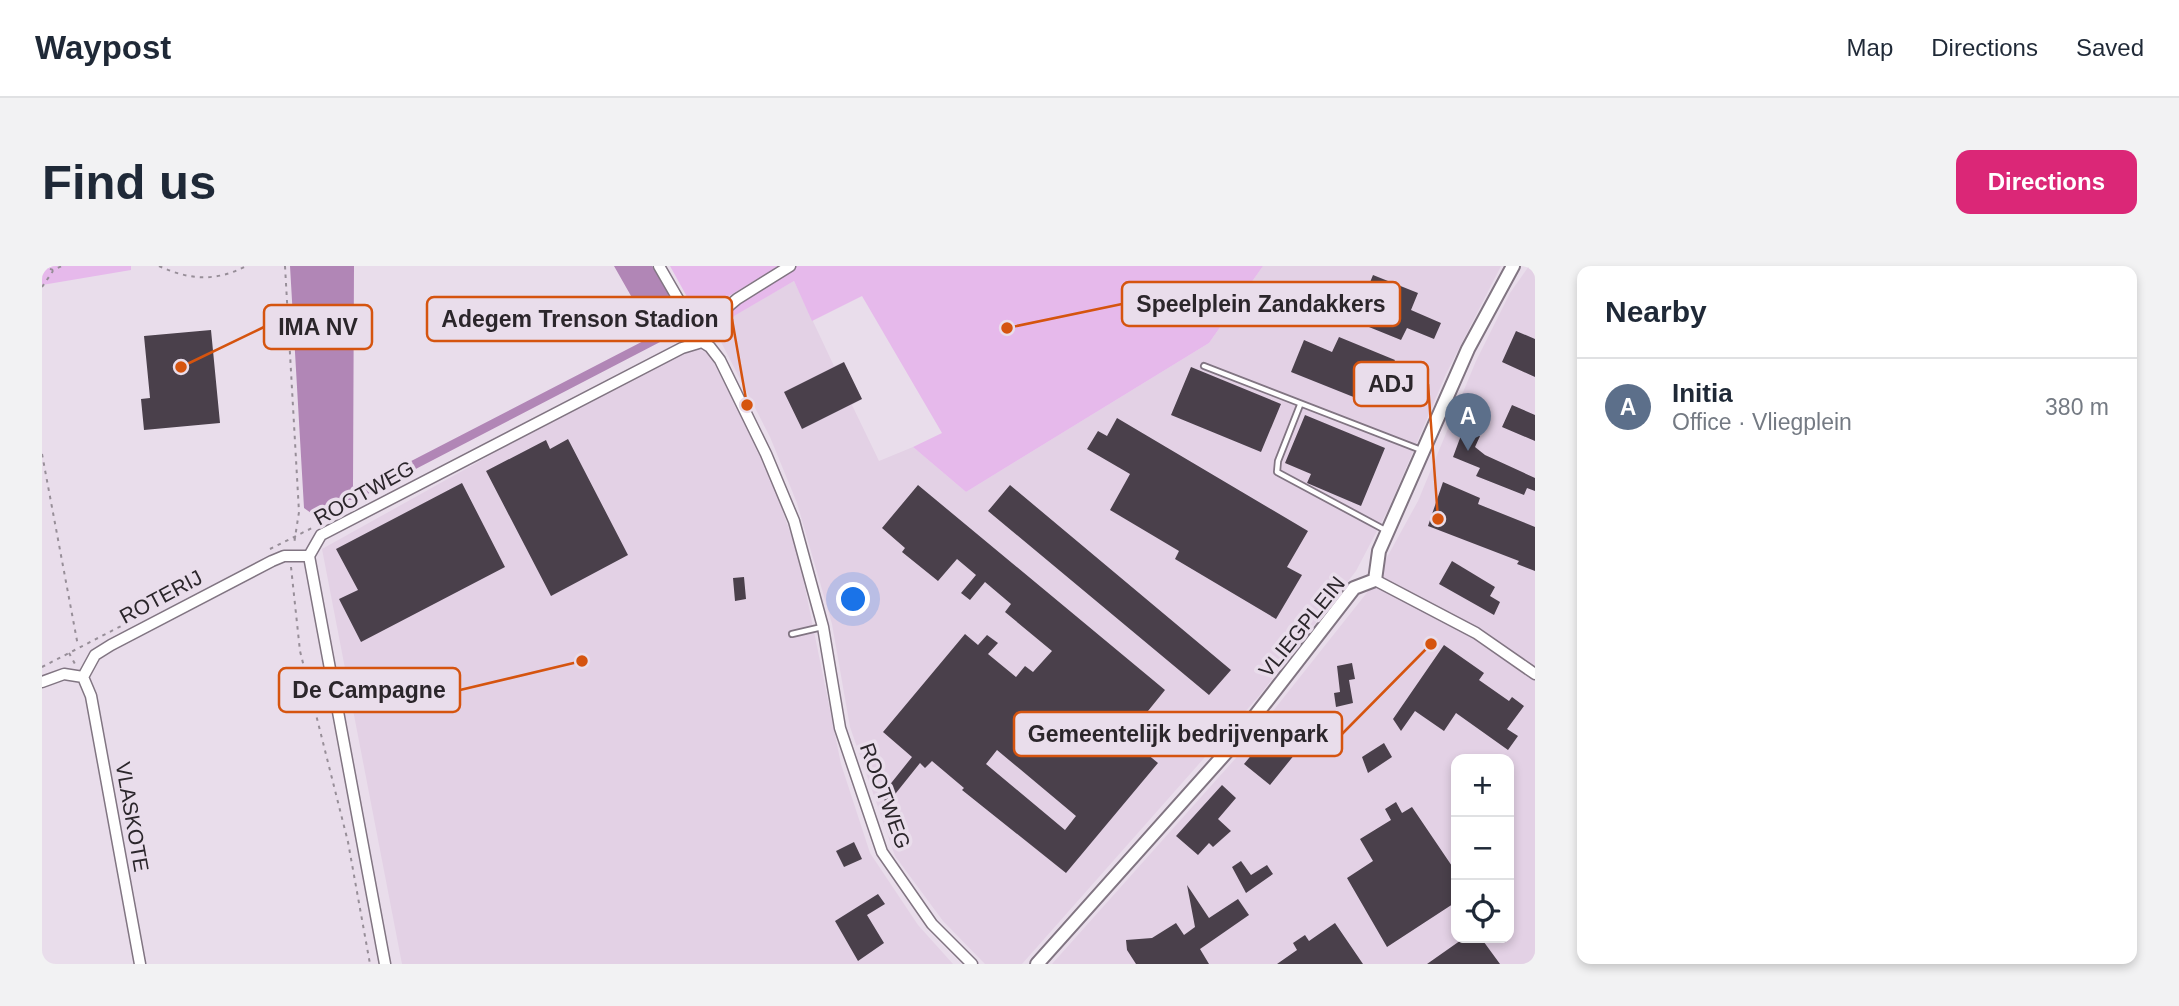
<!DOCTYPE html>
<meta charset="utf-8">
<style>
body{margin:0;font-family:Helvetica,sans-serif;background:#f2f2f3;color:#1f2937}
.controls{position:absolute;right:21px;bottom:21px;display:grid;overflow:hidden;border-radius:14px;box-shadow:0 4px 10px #0003}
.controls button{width:63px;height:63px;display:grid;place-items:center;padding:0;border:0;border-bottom:2px solid #e0e1e3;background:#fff;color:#1f2937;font:35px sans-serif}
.you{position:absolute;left:812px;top:334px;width:24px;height:24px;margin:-18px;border:5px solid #fff;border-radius:50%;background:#1a73e8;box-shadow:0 0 0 10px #1a73e833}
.badge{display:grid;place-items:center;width:46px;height:46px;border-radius:50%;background:#db2777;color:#fff;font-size:23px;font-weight:700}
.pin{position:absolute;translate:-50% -58px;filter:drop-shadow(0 2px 4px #0008)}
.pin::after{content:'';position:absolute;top:37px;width:24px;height:21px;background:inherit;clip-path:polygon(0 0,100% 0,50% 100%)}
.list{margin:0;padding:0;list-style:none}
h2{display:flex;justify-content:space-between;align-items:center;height:91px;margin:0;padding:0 28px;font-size:30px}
h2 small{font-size:23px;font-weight:400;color:#747a83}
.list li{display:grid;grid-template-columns:46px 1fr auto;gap:21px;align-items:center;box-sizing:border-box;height:98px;padding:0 28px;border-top:2px solid #e0e1e3}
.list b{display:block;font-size:26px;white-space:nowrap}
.list p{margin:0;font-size:23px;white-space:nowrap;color:#747a83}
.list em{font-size:23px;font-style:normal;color:#747a83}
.icon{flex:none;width:38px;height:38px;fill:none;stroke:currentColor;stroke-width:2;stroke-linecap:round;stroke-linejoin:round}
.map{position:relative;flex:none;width:1493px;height:698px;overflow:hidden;border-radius:14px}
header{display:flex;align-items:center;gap:42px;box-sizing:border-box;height:98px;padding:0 35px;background:#fff;border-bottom:2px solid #e0e1e3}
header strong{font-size:33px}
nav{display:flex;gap:38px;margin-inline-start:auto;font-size:24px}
.intro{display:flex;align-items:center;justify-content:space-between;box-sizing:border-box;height:168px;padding:0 42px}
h1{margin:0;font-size:49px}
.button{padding:18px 32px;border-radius:14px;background:#db2777;color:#fff;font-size:24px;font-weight:700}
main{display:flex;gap:42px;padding:0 42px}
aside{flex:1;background:#fff;border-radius:14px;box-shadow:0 4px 10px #0003}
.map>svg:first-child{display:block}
.built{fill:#e3d1e5;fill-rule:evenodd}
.green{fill:#e6b9eb}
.water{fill:#b186b6}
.building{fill:#4a404b;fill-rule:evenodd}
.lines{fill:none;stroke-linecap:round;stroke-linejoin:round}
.service-casing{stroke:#817582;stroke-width:8}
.minor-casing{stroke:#817582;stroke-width:13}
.tertiary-casing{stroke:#817582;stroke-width:16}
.path{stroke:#978e98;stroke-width:2;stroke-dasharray:3.5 5;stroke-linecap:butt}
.service{stroke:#fff;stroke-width:4.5}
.minor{stroke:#fff;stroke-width:10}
.tertiary{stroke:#fff;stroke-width:12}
.labels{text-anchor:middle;stroke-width:7;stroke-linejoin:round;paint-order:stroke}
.street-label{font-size:21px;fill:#2b262b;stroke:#e9ddeb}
.leader{fill:none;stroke:#d5540f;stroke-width:2.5}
.callout-dot{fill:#d5540f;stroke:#e9ddeb;stroke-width:2.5}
.callout{fill:#e9ddeb;stroke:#d5540f;stroke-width:2.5}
.callout-label{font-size:23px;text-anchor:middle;font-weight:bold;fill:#2b262b}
</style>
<header>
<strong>Waypost</strong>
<nav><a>Map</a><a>Directions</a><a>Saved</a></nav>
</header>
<div class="intro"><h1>Find us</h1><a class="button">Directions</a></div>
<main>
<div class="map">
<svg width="1493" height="698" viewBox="0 0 1493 698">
<rect width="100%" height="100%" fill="#e9ddeb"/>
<!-- built -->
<path class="built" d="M1221 0H1459L1404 108 1347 242 1314 305 1217 430 980 698H943L901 655 853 590 808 461 790 358 755 237 728 171 679 76 691 50 752 15 792 100 802 96 820 133 810 139 837 195 871 181 924 226 1167 77Z
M1487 0H1493V698H1010L1193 493 1327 324 1376 235 1434 95 1468 27ZM1414 493H1467V672H1414Z
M651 82 667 87 727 206 757 292 799 498 828 587 876 659 911 698H360L280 283 483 170Z"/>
<!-- green -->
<path class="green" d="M0 0H89V4L0 19Z
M628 0H737L682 33 668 49H655Z
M755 0H1221L1167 77 924 226 871 181 900 167 820 30 770 55 752 15 692 50 679 76 674 67C686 33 726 17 755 0Z"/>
<!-- water -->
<path class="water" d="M248 0H312L311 220 315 223 642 54 645 62 314 234H293L269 247 262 242Z
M572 0H610L627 29 623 48 610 54 601 51Z"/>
<!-- building -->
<path class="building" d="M1331 9 1376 27 1369 44 1399 57 1392 73 1365 62 1359 74 1322 59 1330 41 1320 36Z
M169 64 178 157 102 164 99 133 108 132 102 70Z
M1474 65 1493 73V111L1460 96Z
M1297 71 1353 94 1349 102 1357 105 1354 112 1368 118 1362 133 1343 125 1334 140 1249 106 1262 74 1290 86Z
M802 96 820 133 760 163 742 126Z
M1149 101 1239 138 1219 186 1129 149Z
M1470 139 1493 149V175L1460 161Z
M1263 149 1343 182 1319 240 1265 217 1269 208 1243 197Z
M1075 152 1266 265 1245 301 1260 309 1234 353 1133 293 1137 285 1068 244 1088 208 1045 183 1056 165 1065 170Z
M1421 164 1438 170 1433 181 1443 189 1493 212V225L1485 222 1482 229 1434 210 1438 202 1411 191Z
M526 173 586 289 509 330 444 205 504 174 508 183Z
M1401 216 1438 232 1436 238 1493 261V305L1475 298 1477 295 1386 260Z
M420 217 463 301 319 376 297 333 316 324 294 283Z
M876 219 1123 424 1093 461 1096 463 1087 473 1116 497 1024 607 920 524 922 522 890 495 883 502 878 497 846 537 838 531 870 491 841 466 923 368 936 379 945 369 956 377 946 388 974 411 983 400 991 406 1010 385 963 346 969 338 943 316 928 334 919 327 934 309 915 293 896 315 860 286 863 282 840 262ZM955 484 1034 550 1023 564 944 498Z
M968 219 1189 404 1167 429 946 245Z
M1410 295 1453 321 1448 330 1458 336 1452 349 1397 318Z
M702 311 704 333 693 335 691 312Z
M1402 379 1442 407 1437 414 1467 435 1470 431 1482 440 1465 463 1476 470 1466 484 1414 447 1402 465 1373 445 1359 465 1351 453Z
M1310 397 1313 413 1307 414 1311 437 1294 441 1292 427 1298 426 1295 400Z
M1245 446 1270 467 1228 519 1202 498Z
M1342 477 1350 491 1326 507 1320 491Z
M1180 519 1194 532 1176 553 1189 565 1171 581 1167 577 1156 589 1134 570Z
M1354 536 1360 547 1370 541 1414 606V636L1345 681 1305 612 1331 595 1318 573 1349 554 1343 543Z
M812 576 820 593 802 601 794 585Z
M1199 595 1209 609 1225 599 1231 608 1204 627 1190 601Z
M1145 619 1167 652 1196 633 1207 649 1158 683 1167 698H1094L1085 684 1084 674 1110 672 1134 657 1142 669 1153 661Z
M836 628 843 638 825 649 842 677 816 695 793 655Z
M1293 657 1321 698H1235L1255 684 1251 677 1263 669 1267 675Z
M1422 672H1439L1458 698H1385Z"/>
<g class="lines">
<defs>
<path id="service" d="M1162 100 1379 184
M1258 139 1236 195 1235 206 1343 264
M750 368 780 361"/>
<path id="minor" d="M617 0 643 45 663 54 676 49 695 33 748 0
M1333 314 1434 367 1493 408
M41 411 49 430 98 698
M41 411 53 389 69 379 230 295 242 290H267
M0 416 22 408 41 411
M343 698 267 290 279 269 640 82 660 76 668 81 678 94 724 188 752 255 781 361 798 462 840 586 890 658 930 698"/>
<path id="tertiary" d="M995 698 1189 481 1312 322 1333 314 1337 285 1426 83 1471 0"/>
</defs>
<!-- service casing -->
<use href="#service" class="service-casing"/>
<!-- minor casing -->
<use href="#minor" class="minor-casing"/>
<!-- tertiary casing -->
<use href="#tertiary" class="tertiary-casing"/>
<!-- path -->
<path class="path" d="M0 0 11 4 20 0
M117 0C147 14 174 16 204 0
M243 0 257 246 252 278
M0 21 11 5
M665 66 675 73
M645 68 657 65
M0 188 36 380
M228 283 270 262
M249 301 258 385 306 576 328 698
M27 387 33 398
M0 401 164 316"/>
<!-- service -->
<use href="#service" class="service"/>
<!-- minor -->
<use href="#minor" class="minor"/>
<!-- tertiary -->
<use href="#tertiary" class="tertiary"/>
</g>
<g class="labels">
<!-- street labels -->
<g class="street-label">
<text transform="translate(322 227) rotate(-29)" y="7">ROOTWEG</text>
<text transform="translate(119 331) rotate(-28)" y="7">ROTERIJ</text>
<text transform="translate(1260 361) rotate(-51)" y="7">VLIEGPLEIN</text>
<text transform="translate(843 530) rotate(70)" y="7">ROOTWEG</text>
<text transform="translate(90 551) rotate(80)" y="7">VLASKOTE</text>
</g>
</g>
<!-- callouts -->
<path class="leader" d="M965 62L1080 38M705 139L690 53M139 101L222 61M1396 253L1386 118M540 395L418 424M1389 378L1300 468"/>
<g class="callout-dot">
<circle cx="965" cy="62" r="7"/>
<circle cx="705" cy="139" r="7"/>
<circle cx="139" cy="101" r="7"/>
<circle cx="1396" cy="253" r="7"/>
<circle cx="540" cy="395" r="7"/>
<circle cx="1389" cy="378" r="7"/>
</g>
<g class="callout">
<rect x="1080" y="16" width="278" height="44" rx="7"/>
<rect x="385" y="31" width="305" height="44" rx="7"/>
<rect x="222" y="39" width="108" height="44" rx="7"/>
<rect x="1312" y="96" width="74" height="44" rx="7"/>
<rect x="237" y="402" width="181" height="44" rx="7"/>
<rect x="972" y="446" width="328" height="44" rx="7"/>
</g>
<g class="callout-label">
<text x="1219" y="46">Speelplein Zandakkers</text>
<text x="538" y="61">Adegem Trenson Stadion</text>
<text x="276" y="69">IMA NV</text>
<text x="1349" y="126">ADJ</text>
<text x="327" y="432">De Campagne</text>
<text x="1136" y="476">Gemeentelijk bedrijvenpark</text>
</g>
</svg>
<div class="controls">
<button>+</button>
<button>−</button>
<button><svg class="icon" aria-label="locate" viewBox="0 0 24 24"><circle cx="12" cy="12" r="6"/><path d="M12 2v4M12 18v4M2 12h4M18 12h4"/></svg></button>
</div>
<div class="you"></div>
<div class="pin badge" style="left:1426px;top:185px;background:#5c6f8a">A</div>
</div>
<aside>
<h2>Nearby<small></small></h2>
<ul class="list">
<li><span class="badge" style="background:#5c6f8a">A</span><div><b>Initia</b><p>Office · Vliegplein</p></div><em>380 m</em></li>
</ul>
</aside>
</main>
